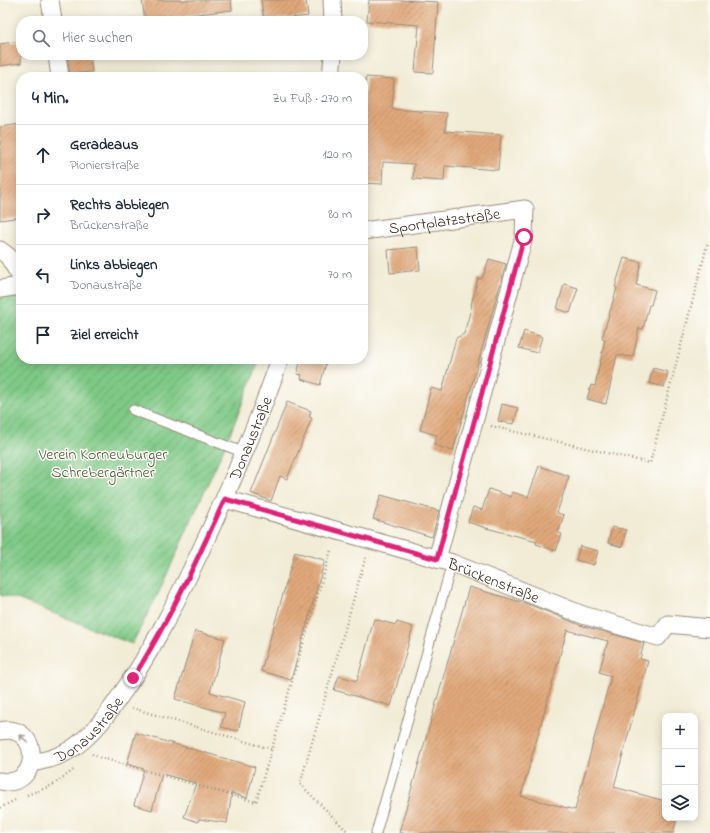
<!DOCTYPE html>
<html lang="de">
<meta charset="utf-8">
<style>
body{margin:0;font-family:"Indie Flower",sans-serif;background:#f2f2f3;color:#1f2937}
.controls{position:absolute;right:12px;bottom:12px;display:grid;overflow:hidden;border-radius:8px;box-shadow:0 2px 10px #0003}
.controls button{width:36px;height:36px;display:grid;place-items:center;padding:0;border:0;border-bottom:1px solid #e0e1e3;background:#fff;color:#1f2937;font:20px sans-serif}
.stop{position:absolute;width:12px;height:12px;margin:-9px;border:3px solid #db2777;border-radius:50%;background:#fff}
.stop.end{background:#db2777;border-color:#fff;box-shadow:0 1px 4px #0008}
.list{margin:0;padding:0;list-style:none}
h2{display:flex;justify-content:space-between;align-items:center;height:52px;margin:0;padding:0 16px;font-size:17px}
h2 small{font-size:13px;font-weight:400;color:#747a83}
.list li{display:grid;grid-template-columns:26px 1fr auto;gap:12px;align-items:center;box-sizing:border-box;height:60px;padding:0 16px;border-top:1px solid #e0e1e3}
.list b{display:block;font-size:15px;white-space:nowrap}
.list p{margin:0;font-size:13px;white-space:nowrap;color:#747a83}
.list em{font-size:13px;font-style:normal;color:#747a83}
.icon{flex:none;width:22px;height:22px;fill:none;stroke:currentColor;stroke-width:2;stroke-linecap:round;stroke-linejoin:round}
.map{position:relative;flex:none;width:710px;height:833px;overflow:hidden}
.search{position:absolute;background:#fff;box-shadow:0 2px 10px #0003;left:16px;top:16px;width:352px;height:44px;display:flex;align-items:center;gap:10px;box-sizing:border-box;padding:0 14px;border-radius:16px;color:#747a83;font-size:15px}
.panel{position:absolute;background:#fff;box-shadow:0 2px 10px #0003;left:16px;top:72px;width:352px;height:292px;border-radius:16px}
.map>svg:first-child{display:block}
.garden{fill:url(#garden-furrows);stroke:#5d7a52}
.building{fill:url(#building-hatch);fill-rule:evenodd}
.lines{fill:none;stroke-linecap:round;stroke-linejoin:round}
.service-casing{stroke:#968b7a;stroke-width:11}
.minor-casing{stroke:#968b7a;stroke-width:19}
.path{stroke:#968b7a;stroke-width:2.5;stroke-dasharray:1 3;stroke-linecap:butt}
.service{stroke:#fff;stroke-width:9}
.minor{stroke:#fff;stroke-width:17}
.oneway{stroke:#a79f9a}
.route{stroke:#db2777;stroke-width:5}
.labels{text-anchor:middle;stroke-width:3;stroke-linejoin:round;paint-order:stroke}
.street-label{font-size:16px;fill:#3b2a1e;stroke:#fdfcf7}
.park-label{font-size:16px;fill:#4f5a3d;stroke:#fdfcf7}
</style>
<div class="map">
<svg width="710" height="833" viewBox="0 0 710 833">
<defs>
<pattern id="garden-furrows" width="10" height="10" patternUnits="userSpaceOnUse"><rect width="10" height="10" fill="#7fc986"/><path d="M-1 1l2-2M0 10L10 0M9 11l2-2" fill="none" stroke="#69a36d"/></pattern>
<pattern id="building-hatch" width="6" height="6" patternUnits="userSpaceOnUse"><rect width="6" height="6" fill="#e1a97c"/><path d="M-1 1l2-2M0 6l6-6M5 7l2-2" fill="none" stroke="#b88a65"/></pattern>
</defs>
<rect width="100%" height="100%" fill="#fdfcf7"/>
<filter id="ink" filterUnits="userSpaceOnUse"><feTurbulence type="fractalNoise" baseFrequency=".025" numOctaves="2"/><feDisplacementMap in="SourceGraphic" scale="8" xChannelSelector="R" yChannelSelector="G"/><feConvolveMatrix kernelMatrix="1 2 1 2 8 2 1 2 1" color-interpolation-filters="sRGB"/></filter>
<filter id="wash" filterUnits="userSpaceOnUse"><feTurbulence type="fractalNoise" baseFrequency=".012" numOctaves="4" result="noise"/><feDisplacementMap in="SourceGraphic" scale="16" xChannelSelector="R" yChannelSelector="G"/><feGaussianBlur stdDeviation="0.9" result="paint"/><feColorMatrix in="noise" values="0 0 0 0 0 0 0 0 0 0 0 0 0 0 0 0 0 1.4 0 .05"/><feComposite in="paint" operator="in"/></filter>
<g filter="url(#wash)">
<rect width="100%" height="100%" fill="#f2ecd6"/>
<!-- garden -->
<path class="garden" d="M21 293V359H260L228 439 158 594 132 644 17 599 0 595V296Z"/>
<g id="blocks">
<!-- building -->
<path class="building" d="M142 0H231L232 10 173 17 174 21H145Z
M261 0H306L308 16 264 21Z
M369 0H400L438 2 433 73 415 72 419 25 367 21Z
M21 41V63L0 66V44Z
M67 55H90L92 72 70 74Z
M366 77 394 79 392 109 447 113 445 131 501 135 498 170 445 166 444 181 413 179 414 164 383 162 382 184 363 183V115Z
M21 124V217L0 220V127Z
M418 247 420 270 390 273 388 250Z
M624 258 641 262 636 285 655 290 651 305H649L643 329 639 328 633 357 617 355 606 404 587 399 591 385 595 386 605 339 602 338 617 288 615 287Z
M489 259 506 264 453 451 434 445 437 435 420 430 431 388 442 391 456 338 464 334 472 305H471L478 278 482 279Z
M564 284 578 288 570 313 557 309Z
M524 331 542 337 537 353 519 348Z
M301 359H327L320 385 301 379 302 375 297 374Z
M653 368 668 372 664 387 649 383Z
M287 402 311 411 309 417 312 418 287 479 280 476 271 501 251 493Z
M502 404 518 408 514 424 498 421Z
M539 466 569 476 557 513 564 515 558 533 562 534 556 551 536 544 537 541 486 528 468 522 473 507 482 510 489 489 511 497 512 492 528 497Z
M381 495 439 511 432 537 373 519Z
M612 527 626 530 622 547 608 543Z
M580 546 598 551 594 565 576 560Z
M295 552 325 560 291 680 261 671Z
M469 587 528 604 580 625 644 643 640 659 648 661 614 787 665 801V818H677L673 833H399ZM567 630 608 641 599 672 611 676 575 810 521 796Z
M374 619 396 625 397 622 413 627 391 706 334 690 339 676 357 681Z
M195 631 225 639 210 692 245 702 238 731 221 727 225 713 175 699Z
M136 733 255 767 247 798 232 793 227 823 199 819 198 822 184 817 196 783 162 774 152 810 134 805 144 769 127 764Z"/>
</g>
</g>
<g filter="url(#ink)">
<use href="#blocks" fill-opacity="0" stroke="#968b7a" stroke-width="1"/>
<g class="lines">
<defs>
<path id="service" d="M133 410 245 453
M376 833 452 563"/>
<g id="minor">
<path d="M50 0 53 21"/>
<path d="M332 0 333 21"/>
<path d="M57 55 60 77"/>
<path d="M331 77 333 55"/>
<path id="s1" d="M363 231 525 209 524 237 437 559"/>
<path d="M0 250 8 256 21 277"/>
<path d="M0 289 21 286"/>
<path id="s2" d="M225 499 452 563 583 615 658 637 668 624 710 628"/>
<path d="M0 731C42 722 42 790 0 781"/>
<path id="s3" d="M31 763C47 760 60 757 73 748 92 735 106 717 118 699 151 654 175 604 199 554 229 490 257 426 280 359"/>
</g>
</defs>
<!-- service casing -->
<use href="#service" class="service-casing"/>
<!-- minor casing -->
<use href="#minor" class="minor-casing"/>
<!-- path -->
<path class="path" d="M491 426 650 463 708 242
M132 708 271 749
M92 754 98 757 256 802 331 550
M27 795 53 785 75 769
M0 808 17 799
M349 833 300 784 366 556"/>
<!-- service -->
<use href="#service" class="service"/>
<!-- minor -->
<use href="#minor" class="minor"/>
</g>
<!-- one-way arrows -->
<defs><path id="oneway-shaft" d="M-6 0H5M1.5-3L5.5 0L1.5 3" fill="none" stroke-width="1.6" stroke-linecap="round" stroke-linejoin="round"/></defs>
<use class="oneway" href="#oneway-shaft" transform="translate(24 739) rotate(-135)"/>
</g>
<g class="lines" filter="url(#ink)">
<!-- route -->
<path class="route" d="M133 678C169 621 197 560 225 499L437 559 524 237"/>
</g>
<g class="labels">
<!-- street labels -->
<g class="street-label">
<text dy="6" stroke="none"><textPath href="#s1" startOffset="82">Sportplatzstraße</textPath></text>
<text dy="6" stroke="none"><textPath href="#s3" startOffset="405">Donaustraße</textPath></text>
<text dy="6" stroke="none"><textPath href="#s2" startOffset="281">Brückenstraße</textPath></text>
<text dy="6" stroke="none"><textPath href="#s3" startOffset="69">Donaustraße</textPath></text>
</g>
<!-- park labels -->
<g class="park-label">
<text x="103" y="459">Verein Korneuburger<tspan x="103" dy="18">Schrebergärtner</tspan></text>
</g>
</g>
</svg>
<div class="controls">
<button>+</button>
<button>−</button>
<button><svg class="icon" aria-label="layers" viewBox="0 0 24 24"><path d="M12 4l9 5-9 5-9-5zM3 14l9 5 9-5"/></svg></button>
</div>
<div class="stop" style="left:524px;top:237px"></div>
<div class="stop end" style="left:133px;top:678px"></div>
<div class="search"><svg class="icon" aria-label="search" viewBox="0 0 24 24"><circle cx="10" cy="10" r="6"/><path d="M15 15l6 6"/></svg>Hier suchen</div>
<section class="panel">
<h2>4 Min.<small>Zu Fuß · 270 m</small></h2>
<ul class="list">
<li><svg class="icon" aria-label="ahead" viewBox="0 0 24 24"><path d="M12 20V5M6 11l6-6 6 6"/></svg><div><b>Geradeaus</b><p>Pionierstraße</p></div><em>120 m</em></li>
<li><svg class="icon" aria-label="right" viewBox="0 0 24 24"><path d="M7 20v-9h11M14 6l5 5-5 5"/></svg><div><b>Rechts abbiegen</b><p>Brückenstraße</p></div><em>80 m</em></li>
<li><svg class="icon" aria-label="left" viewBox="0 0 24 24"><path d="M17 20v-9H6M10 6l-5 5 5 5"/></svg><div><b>Links abbiegen</b><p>Donaustraße</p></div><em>70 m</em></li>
<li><svg class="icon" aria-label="arrive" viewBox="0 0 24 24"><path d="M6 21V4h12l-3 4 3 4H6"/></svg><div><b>Ziel erreicht</b></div></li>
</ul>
</section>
</div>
